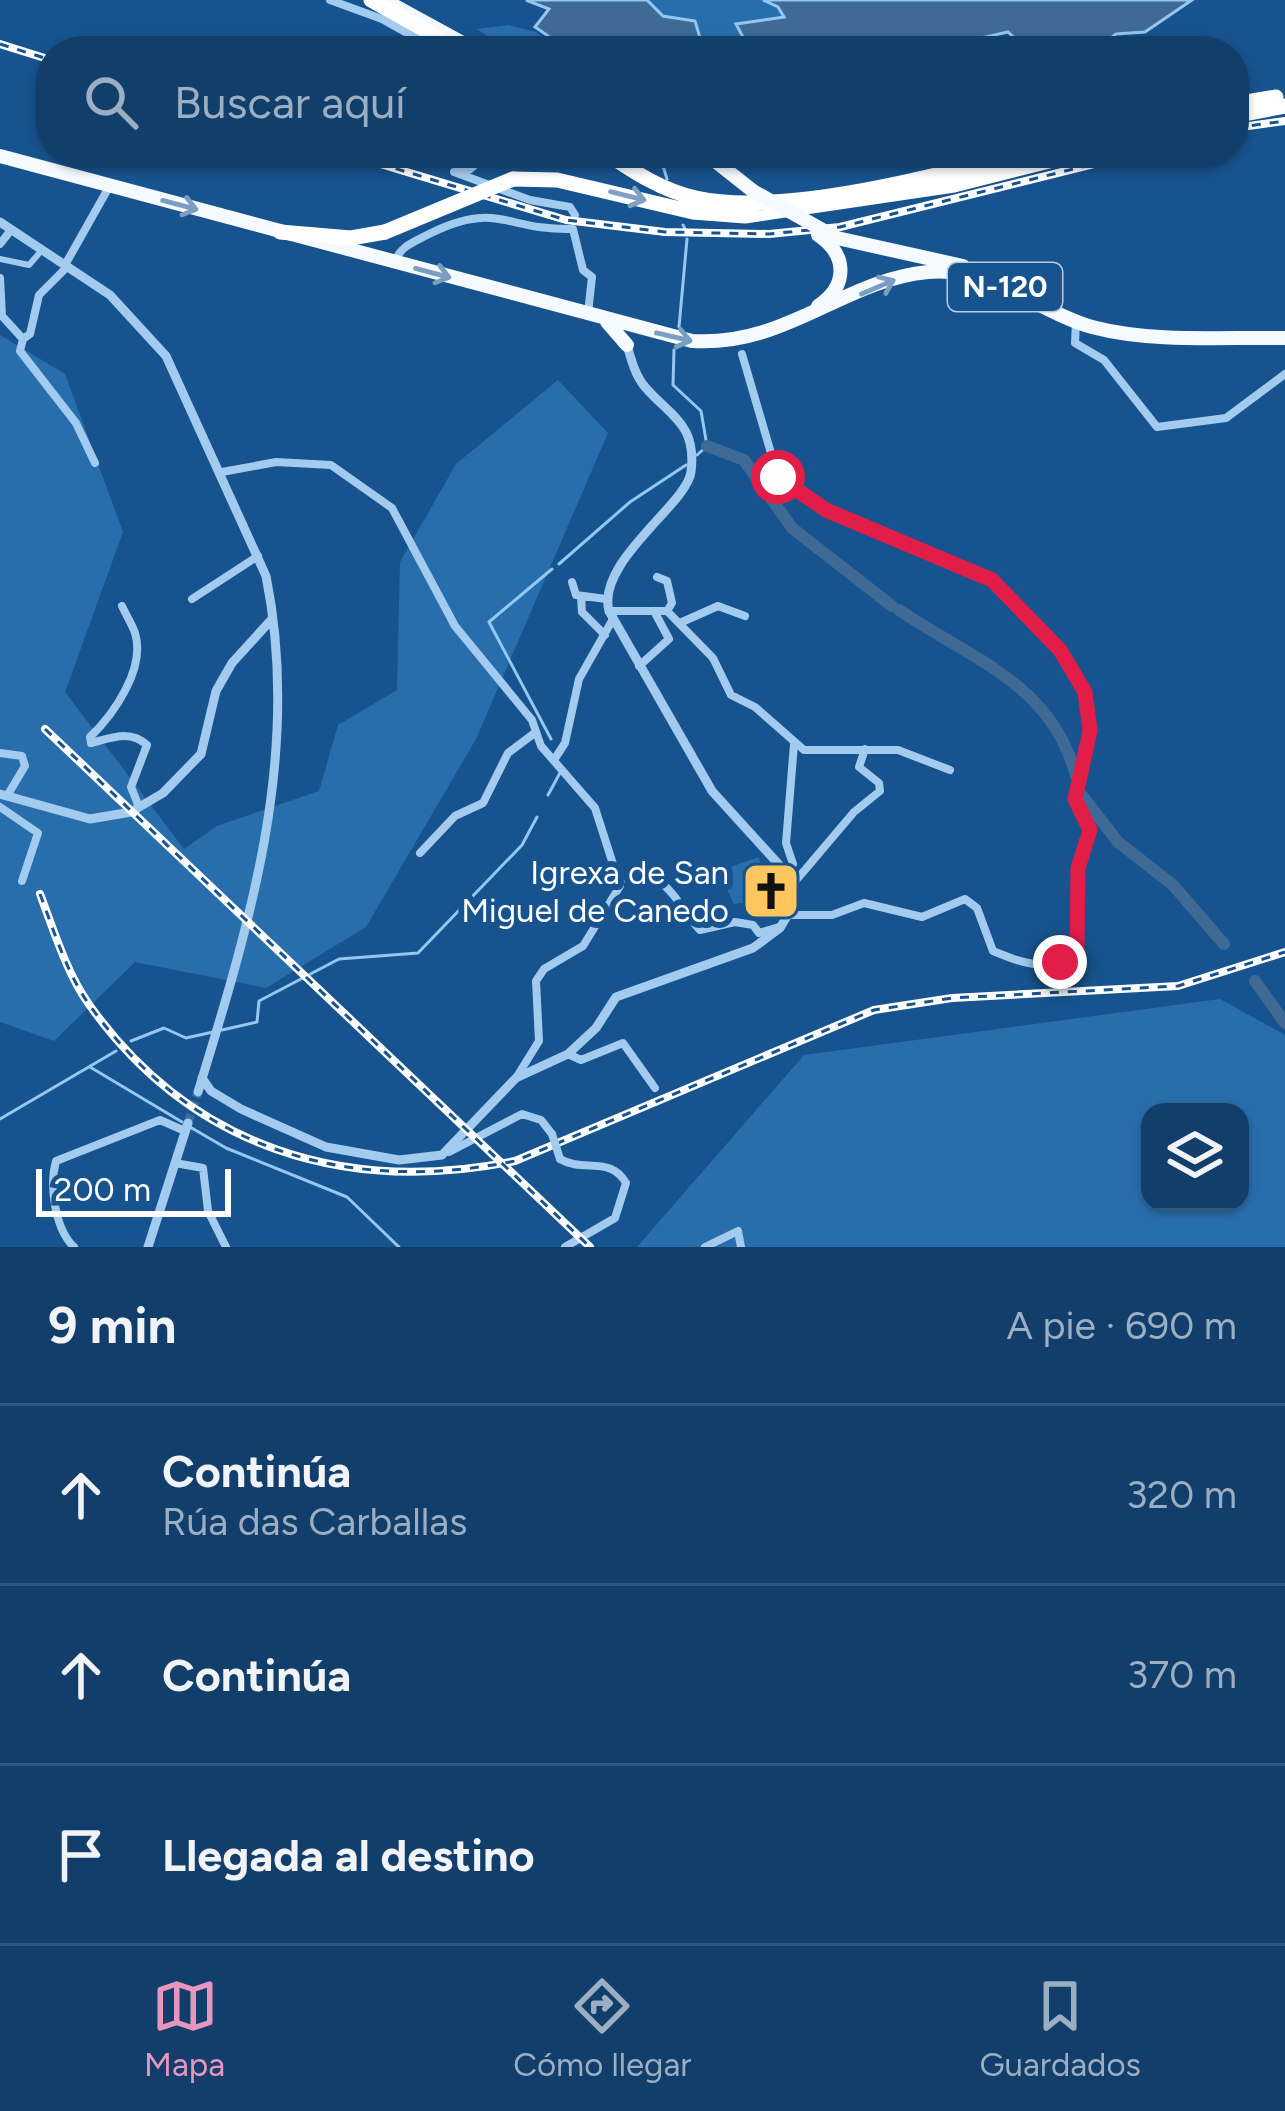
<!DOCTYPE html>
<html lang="es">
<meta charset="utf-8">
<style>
body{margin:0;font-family:Figtree,sans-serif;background:#1e4972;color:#f1f3f6}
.controls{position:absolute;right:36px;bottom:36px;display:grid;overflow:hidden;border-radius:24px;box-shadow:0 3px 9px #0004}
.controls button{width:108px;height:108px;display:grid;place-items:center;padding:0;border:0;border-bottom:3px solid #30577e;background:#113e6a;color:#f1f3f6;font:60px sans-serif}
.scale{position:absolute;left:36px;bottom:30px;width:195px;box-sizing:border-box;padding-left:12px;border:6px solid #fff;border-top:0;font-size:33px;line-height:42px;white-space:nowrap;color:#fff;-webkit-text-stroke:9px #17538e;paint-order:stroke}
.stop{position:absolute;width:36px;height:36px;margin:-27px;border:9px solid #e11d48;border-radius:50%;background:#fff}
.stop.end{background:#e11d48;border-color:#fff;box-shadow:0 3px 12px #0008}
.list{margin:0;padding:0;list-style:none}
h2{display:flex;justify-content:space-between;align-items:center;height:156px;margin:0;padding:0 48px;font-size:51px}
h2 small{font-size:39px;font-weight:400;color:#9caec1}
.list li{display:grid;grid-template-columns:78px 1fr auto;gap:36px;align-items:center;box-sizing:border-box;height:180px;padding:0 48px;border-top:3px solid #30577e}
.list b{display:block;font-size:45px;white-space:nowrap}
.list p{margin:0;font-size:39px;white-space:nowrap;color:#9caec1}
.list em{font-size:39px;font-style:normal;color:#9caec1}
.icon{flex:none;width:66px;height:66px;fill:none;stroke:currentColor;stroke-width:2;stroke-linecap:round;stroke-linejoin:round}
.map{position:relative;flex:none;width:1285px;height:1247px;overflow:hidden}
.search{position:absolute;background:#113e6a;box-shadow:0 3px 9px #0004;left:36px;right:36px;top:36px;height:132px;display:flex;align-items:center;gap:30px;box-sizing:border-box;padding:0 42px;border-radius:48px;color:#9caec1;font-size:45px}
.sheet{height:696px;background:#113e6a}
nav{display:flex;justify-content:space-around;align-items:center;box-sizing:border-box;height:168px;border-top:3px solid #30577e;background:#113e6a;font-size:33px;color:#9caec1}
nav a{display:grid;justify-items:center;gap:6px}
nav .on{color:#e797bd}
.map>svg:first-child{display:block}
.green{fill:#296eac;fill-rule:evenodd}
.water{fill:#3e6a95;stroke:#94c7f2;stroke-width:3}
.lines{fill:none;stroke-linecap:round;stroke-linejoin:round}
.stream{stroke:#94c7f2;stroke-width:3}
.river{stroke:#3e6a95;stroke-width:12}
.tertiary-tunnel{stroke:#3a6d9f;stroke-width:9;stroke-dasharray:9 4.5;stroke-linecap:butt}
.pedestrian{stroke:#a2cbef;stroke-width:6}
.minor{stroke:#a2cbef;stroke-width:8}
.tertiary{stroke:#a2cbef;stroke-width:9}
.trunk{stroke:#f4faff;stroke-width:14}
.motorway{stroke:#fff;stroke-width:15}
.rail-casing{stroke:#fff;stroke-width:8}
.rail{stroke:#17538e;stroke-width:3;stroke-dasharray:9;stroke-linecap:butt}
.minor-bridge{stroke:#a2cbef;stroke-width:8}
.trunk-bridge{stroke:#f4faff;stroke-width:14}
.motorway-bridge{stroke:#fff;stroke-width:15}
.oneway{stroke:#7fa0c1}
.oneway2{stroke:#7a9ec1}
.route{stroke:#e11d48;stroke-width:15}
.labels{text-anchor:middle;stroke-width:12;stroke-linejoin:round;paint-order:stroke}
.shield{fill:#17538e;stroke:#b9cbdd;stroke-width:3}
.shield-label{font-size:30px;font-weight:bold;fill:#fff}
.poi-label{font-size:33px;fill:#fff;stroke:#17538e;text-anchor:end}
</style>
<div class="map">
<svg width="1285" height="1247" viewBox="0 0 1285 1247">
<rect width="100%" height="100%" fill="#17538e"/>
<!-- green -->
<path class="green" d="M647 0H763L779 7 784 17 737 25 745 42 737 51 703 48Z
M508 25 536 32 564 51H509L477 29Z
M0 335 65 374 123 532 65 692 184 849 217 826 319 791 338 725 397 690 400 562 456 464 558 380 608 433 476 739 366 927 266 988 135 962 54 1041 0 1022Z
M759 857 763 879 787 877 788 899 750 907 749 902 734 904 719 871Z
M1220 999 1285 1035V1247H637L804 1055ZM1150 1112H1240V1202H1150Z"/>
<!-- water -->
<path class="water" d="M526 0H647L663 16 695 21 703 48 710 51H599L593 43 570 51 535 27 549 9Z
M763 0H1192L1145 32 1116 34 1094 51H1028L1008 32 981 38 977 51H737L745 41 736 24 784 17 778 7Z"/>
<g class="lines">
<!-- stream -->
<path class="stream" d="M659 153 667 179
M683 225 685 229
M679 327 687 239
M674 350 673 385 701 411 707 446 697 455
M559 564 630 502 686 465
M551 739 489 622 552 569
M548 795 561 771
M222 1030 257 1022 259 1001 339 959 418 953 522 845 537 817
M131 1041 164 1028 186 1038 213 1032
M90 1067 182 1122
M0 1119 116 1051
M190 1127 226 1148 347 1197 399 1247"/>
<!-- river -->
<path class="river" d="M707 446 744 460 792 528 892 606
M899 610C973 660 1052 684 1076 776
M1080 793 1118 842 1173 885 1224 944
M1255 981 1285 1023"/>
<!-- tertiary-tunnel -->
<path class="tertiary-tunnel" d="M188 1123 198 1092"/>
<!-- pedestrian -->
<path class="pedestrian" d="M0 259 29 265 42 250"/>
<!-- minor -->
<path class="minor" d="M330 0 382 19 439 51
M490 153 469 170 454 172 530 200 570 207 575 215
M0 244 11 230
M395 261C401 247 410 244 423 237 497 198 504 231 573 229L583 270 592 277 588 313
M65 265 109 187
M0 278 2 316 23 339
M1076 322 1075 343 1104 360 1157 427 1226 418 1285 374
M23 339 20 351 76 423 95 463
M23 339 30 334 39 295 67 267
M742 354 778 477 826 510 992 580 1069 660 1085 692 1091 731 1076 792 1091 830 1078 868 1077 950C1044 972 1028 965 993 951L977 908 965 899 922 917 864 903 832 915H788
M222 472 276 462 331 465 392 508 455 626 532 720 541 746 595 808 620 886 583 946 544 969 536 981 539 1041 516 1078
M657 577 667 581 672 603 667 611
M572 582 576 595 606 599
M581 597 582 612 605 635
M192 599 258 556
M122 606C126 615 132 624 135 633 146 668 114 714 90 737L91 743C111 738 130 729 147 745L131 787 139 807
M609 611H667L713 658 731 695 755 707 804 750H898L950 770
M682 622 718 606 745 616
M639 666 669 639 654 611
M0 753 22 756 25 766 7 796
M554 760 565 743 579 679 613 619
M0 807 38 833 22 881
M420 853 455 816 483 803 508 753 536 732
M786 871 793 864 786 843 794 744
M620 880C664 859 679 910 700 930L735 922 753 925 759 933 779 927
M793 884 854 812 880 791 879 783 859 767 865 749
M568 1054 581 1060 623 1043 655 1088
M449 1152 522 1114 541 1120 552 1134
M560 1159C583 1173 610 1155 626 1183L615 1218 565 1247
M175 1163 203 1168 208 1211 226 1247
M74 1247C55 1229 49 1186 56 1161L160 1120 185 1131
M705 1247 738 1231 741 1247"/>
<!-- tertiary -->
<path class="tertiary" d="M0 222 110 295 166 356 266 576C302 753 250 923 198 1092
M0 794 90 819 131 812 163 793 201 754 216 691 232 663 272 619
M202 1078 211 1091 241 1109 326 1147 399 1160 442 1155 516 1078 568 1054 596 1028 616 997 753 948 780 928 790 911 792 879 712 791 609 611C596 562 687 504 691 472 697 424 671 417 645 387 635 375 631 359 627 345
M148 1247 188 1123"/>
<!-- trunk -->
<path class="trunk" d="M384 0 477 51
M705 153 753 191
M0 156 692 341C786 347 843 280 928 272 990 266 1036 311 1092 327 1153 343 1222 337 1285 338
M837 238 963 266
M818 306C848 286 848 255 818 235
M607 322 627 345"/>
<!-- motorway -->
<path class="motorway" d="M371 0 462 51
M1234 104 1276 97
M1234 116 1285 106
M606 153C634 172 663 191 696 198 782 217 937 176 1023 153
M513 179 557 180 693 212 745 216 954 185 1081 153
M280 232 351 238 385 232"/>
<defs>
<path id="rail" d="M0 44 51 60
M1234 128 1285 121
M344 153 566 220 665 232 769 234 840 227 1138 153
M45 729 590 1247
M40 894C54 931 66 971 88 1003 191 1149 346 1195 515 1161L874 1010 952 998 1178 986 1285 952"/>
</defs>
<!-- rail casing -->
<use href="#rail" class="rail-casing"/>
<!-- rail -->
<use href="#rail" class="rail"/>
<!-- minor-bridge -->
<path class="minor-bridge" d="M552 1134 560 1159"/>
<!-- trunk-bridge -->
<path class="trunk-bridge" d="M753 191 837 238"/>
<!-- motorway-bridge -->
<path class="motorway-bridge" d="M385 232 513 179"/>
</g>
<!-- one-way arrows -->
<defs><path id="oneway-shaft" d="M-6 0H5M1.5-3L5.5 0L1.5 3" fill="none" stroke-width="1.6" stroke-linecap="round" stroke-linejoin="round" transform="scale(3)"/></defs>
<use class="oneway" href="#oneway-shaft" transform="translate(628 196) rotate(14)"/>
<g class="oneway2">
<use href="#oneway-shaft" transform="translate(180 205) rotate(15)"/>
<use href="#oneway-shaft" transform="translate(433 273) rotate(15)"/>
<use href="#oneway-shaft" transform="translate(878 287) rotate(-23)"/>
<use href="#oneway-shaft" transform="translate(674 337) rotate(13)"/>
</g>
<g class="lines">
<!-- route -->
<path class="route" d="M778 477 826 510 992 580 1060 650 1085 692 1090 731 1075 799 1090 830 1078 868 1077 950 1060 962"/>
</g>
<!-- icons -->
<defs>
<symbol id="church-square" viewBox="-11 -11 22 22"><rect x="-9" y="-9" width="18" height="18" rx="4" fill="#ffc660" stroke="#17538e"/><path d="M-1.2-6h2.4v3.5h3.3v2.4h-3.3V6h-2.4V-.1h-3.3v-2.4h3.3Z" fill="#111"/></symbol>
</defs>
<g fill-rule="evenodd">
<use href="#church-square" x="738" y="858" width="66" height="66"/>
</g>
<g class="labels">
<!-- shield labels -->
<rect class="shield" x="948" y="263" width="114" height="48" rx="9"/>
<g class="shield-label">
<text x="1005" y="297">N-120</text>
</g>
<!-- poi labels -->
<g class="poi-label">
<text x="729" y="884">Igrexa de San<tspan x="729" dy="38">Miguel de Canedo</tspan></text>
</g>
</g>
</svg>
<div class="controls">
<button><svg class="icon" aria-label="layers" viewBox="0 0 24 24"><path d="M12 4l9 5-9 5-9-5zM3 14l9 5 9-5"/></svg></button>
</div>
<div class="scale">200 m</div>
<div class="stop" style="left:778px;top:477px"></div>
<div class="stop end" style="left:1060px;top:962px"></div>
<div class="search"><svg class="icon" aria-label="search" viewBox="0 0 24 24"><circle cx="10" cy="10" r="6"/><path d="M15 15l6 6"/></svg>Buscar aquí</div>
</div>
<section class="sheet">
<h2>9 min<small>A pie · 690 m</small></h2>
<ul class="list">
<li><svg class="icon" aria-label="ahead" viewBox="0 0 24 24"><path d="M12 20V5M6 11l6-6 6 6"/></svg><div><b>Continúa</b><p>Rúa das Carballas</p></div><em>320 m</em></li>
<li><svg class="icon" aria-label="ahead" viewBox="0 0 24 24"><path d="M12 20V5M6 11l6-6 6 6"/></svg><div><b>Continúa</b></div><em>370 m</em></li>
<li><svg class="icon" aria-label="arrive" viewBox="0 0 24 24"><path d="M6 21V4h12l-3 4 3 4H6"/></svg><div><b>Llegada al destino</b></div></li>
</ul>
</section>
<nav>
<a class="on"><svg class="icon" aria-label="map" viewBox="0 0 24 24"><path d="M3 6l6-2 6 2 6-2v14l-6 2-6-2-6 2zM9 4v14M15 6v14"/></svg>Mapa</a>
<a><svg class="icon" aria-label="directions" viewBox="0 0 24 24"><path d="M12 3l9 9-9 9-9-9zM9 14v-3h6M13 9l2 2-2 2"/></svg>Cómo llegar</a>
<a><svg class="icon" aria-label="saved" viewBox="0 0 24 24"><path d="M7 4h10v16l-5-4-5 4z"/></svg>Guardados</a>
</nav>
